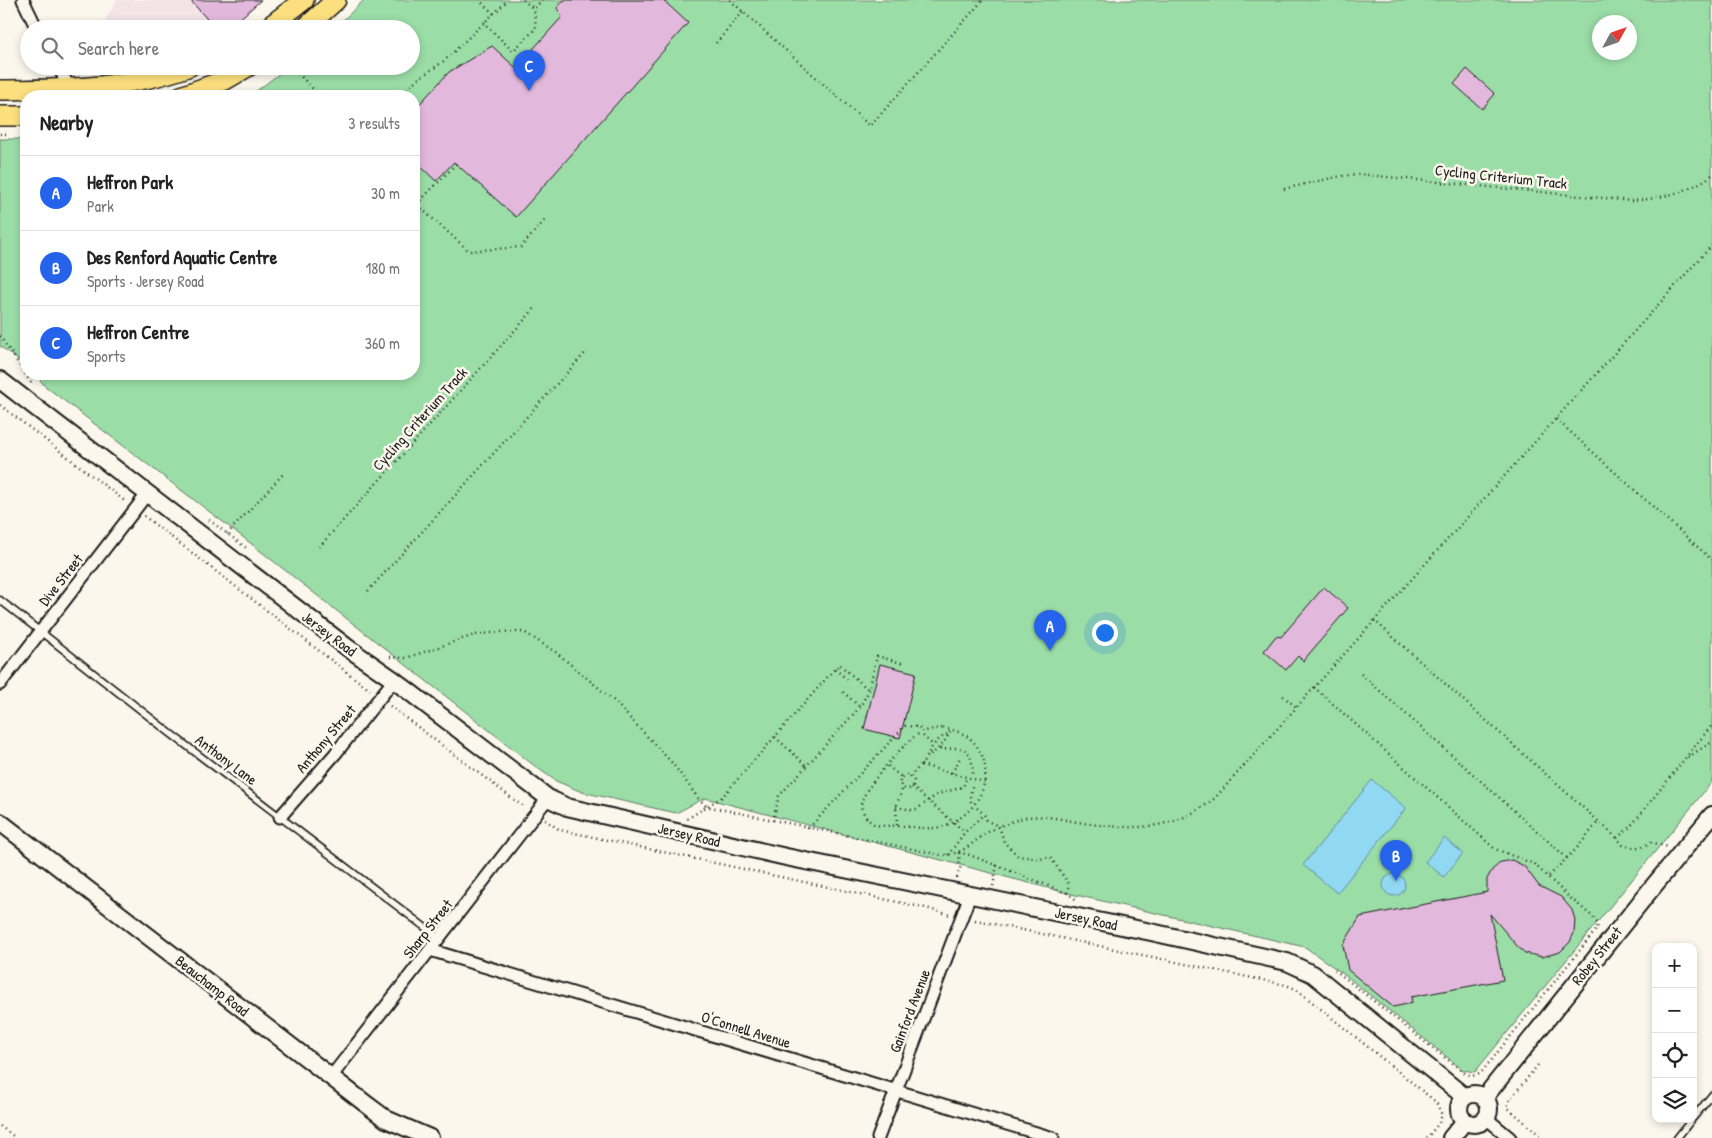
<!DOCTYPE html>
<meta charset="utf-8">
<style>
body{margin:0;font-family:"Patrick Hand",sans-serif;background:#f6f6f6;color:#222}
.controls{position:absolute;right:15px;bottom:15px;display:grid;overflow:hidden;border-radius:10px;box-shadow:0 2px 8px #0003}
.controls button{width:45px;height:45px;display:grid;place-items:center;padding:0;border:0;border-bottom:1px solid #e0e0e0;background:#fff;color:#222;font:25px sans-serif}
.compass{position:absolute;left:1592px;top:15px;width:45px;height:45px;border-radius:50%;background:#fff;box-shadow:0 2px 8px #0003;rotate:50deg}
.you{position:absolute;left:1104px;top:632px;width:18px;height:18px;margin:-12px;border:4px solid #fff;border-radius:50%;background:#1a73e8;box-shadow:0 0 0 8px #1a73e833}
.badge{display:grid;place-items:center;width:32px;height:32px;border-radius:50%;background:#2563eb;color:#fff;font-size:16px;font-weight:700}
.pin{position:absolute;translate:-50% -41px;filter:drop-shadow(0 1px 2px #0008)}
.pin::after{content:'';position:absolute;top:26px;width:18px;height:15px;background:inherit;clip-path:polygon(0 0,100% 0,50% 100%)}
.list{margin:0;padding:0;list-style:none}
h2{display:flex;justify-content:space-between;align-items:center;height:65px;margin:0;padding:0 20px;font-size:21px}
h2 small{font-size:16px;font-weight:400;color:#767676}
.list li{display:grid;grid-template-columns:32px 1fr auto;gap:15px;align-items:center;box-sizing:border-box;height:75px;padding:0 20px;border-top:1px solid #e0e0e0}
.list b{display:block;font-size:19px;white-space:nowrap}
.list p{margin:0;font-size:16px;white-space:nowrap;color:#767676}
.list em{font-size:16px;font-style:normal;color:#767676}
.icon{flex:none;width:28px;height:28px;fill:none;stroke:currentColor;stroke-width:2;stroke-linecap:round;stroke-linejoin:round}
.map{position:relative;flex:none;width:1712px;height:1138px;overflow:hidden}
.search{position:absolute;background:#fff;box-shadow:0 2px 8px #0003;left:20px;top:20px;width:400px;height:55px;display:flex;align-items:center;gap:12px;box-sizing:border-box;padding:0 18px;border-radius:28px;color:#767676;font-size:19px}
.panel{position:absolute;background:#fff;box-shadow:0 2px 8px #0003;left:20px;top:90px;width:400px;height:290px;border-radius:20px}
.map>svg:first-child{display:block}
.built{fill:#f4e4e8}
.green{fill:#9bdda7;stroke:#5c7c62;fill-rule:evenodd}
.water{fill:#91d9f3;stroke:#628d9d}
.building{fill:#e3b8dd;stroke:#1c1c1c}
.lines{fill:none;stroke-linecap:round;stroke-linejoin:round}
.lane-casing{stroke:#1c1c1c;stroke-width:9}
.street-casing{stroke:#1c1c1c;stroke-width:15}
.secondary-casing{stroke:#1c1c1c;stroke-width:20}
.primary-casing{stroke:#1c1c1c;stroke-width:22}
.path{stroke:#1c1c1c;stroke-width:2.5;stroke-dasharray:1 4;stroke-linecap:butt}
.lane{stroke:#fbf7ec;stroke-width:5.5}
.street{stroke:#fbf7ec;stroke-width:11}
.secondary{stroke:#fbf7ec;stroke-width:16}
.primary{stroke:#fce080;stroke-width:19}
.labels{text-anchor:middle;stroke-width:5;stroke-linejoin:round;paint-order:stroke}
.street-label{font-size:15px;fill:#1c1c1c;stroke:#fbf7ec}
</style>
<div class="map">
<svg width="1712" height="1138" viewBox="0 0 1712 1138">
<rect width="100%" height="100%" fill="#fbf7ec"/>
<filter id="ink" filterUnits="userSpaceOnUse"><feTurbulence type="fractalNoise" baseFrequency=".02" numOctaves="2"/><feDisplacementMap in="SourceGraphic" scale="10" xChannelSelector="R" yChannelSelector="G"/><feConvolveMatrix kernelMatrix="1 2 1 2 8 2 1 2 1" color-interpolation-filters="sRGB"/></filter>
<g filter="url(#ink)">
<!-- built -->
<path class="built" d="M117 0H260L228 29H100Z"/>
<!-- green -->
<path class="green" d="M364 0H1712V782L1475 1072 1463 1070 1345 975 1305 947 1067 893 705 798 676 813 582 792 556 781 536 767 240 535 45 386 35 374H414V96H250L289 66H411V29H334ZM1600 22H1630V52H1600Z
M0 139H26V366L0 346Z"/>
<!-- water -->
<path class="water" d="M1372 780 1406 808 1337 893 1303 865Z
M1444 838 1463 853 1444 877 1425 862Z
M1383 885a11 11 0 1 1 22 0a11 11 0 1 1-22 0Z"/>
<!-- building -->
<path class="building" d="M190 0H261L228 29H216Z
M564 0H663L688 23 516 217 454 162 436 181 414 160V110L449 72 492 46 516 68 562 17 557 8Z
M1467 69 1495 94 1482 109 1454 84Z
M1324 587 1348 608 1303 661 1298 656 1286 670 1264 651 1276 636 1281 637Z
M880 664 916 673 900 738 864 729Z
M1512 860 1524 866 1539 886 1561 897 1572 910 1575 920 1574 933 1570 942 1560 952 1542 957 1525 953 1518 947 1490 914 1503 980 1411 997 1412 1003 1393 1007 1348 970 1343 945 1360 917 1487 892V879L1492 870 1501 862Z"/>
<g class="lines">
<defs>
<path id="lane" d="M0 600 170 733 439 938
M1693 1118 1712 1095
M1677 1138 1692 1119"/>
<path id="street" d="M23 0 37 29
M58 66 70 89
M0 684 147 494
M280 817 335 754 394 680
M430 950 1053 1138
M331 1077 548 798
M1486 1118 1510 1138
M878 1138 970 895"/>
<path id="secondary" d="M0 380 348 648 394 680 548 798 567 807 786 857 1151 932 1287 962 1313 974 1465 1097
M0 822 366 1104 386 1119 430 1138
M1459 1109a15 15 0 1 1 30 0a15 15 0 1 1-30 0Z
M1484 1098 1647 894 1712 815
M1451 1138 1465 1121"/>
<path id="primary" d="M266 29 304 0
M304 29 336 0
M0 90C64 89 129 89 190 66
M181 96 225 80 249 66
M0 116H26"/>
</defs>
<!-- lane casing -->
<use href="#lane" class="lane-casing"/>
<!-- street casing -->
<use href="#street" class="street-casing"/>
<!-- secondary casing -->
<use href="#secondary" class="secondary-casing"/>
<!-- primary casing -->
<use href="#primary" class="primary-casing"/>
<!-- path -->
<path class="path" d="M523 0 534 9
M730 0 870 126 983 0
M482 3 494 14
M485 22 484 23 513 51 536 28 534 9 542 0
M716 43 743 12
M291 66 316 92
M400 96 415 81 444 61 508 0
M0 134H10
M1284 189 1336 177 1357 174 1632 201C1661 198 1688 193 1712 175
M414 202 469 251 521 247 546 219
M417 204 457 163
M0 336 32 384
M0 405 126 502
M1556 419 1712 560
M144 516 370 690
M209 520 249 550
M227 534 285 472
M319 547 537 306
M368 591 587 351
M1374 620 1617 838 1623 845C1634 848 1641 849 1651 842L1668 847
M390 657 406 658 474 635 501 632H524L557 653 613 700 673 764 698 798 706 806 941 855C963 855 971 843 988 832 1001 825 1014 820 1028 817 1044 815 1061 819 1077 822 1129 830 1172 833 1215 798L1712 245
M835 669 850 682
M1361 674 1567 858
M1314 687 1495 849 1534 864 1568 896 1593 917 1598 924 1597 929 1480 1074 1472 1076 1465 1073 1430 1046 1335 970
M843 692 860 707
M1283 696 1296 707
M390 706 525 808
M943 728C963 731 976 739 983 758 993 788 970 820 940 827 928 830 915 827 902 826 888 824 874 831 865 815 863 812 861 808 861 805 861 791 903 745 914 737 923 730 933 729 943 728Z
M923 736 933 745
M775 737 807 766
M940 749C946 750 951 748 957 748 973 748 972 764 973 776
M927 757C930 748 938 738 948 734
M1688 757 1712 742
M921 765 985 782
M888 766 902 778
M952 773 961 756
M900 782a7 7 0 1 1 14 0a7 7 0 1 1-14 0Z
M910 777 926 759 939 748 947 738 951 729
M912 787 965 832
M971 802 970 795 973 783
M896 807 912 810 917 809 938 794 963 787 967 777
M977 808 984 814 987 821 999 826 1004 842 1018 856 1040 859 1050 857 1069 884 1067 893
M687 819 722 797 839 664 869 690
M545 820 560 830 926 908 950 915
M773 821 779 796 860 707 869 690 877 656 905 664
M897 825 896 807 903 787
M809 828 905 726 919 727 920 730
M1617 838 1630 827 1712 725
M948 855 965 832 984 814
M1549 876 1577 848 1598 822
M957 878 960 868 959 853 967 854 1067 893 1078 901
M993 886 997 865
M975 920 1286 985 1296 989 1436 1102 1442 1115 1439 1123 1427 1138
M1538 1065 1510 1099 1507 1107 1543 1138
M0 1126 16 1138"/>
<!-- lane -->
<use href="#lane" class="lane"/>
<!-- street -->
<use href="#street" class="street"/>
<!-- secondary -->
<use href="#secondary" class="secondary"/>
<!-- primary -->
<use href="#primary" class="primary"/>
</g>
</g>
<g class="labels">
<!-- street labels -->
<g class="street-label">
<text transform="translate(1501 177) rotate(6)" y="5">Cycling Criterium Track</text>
<text transform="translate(420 419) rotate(-48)" y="5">Cycling Criterium Track</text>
<text transform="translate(61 580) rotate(-52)" y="5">Dive Street</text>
<text transform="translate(329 634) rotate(37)" y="5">Jersey Road</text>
<text transform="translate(326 739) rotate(-50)" y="5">Anthony Street</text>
<text transform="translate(226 760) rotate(37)" y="5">Anthony Lane</text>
<text transform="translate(689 835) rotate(13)" y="5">Jersey Road</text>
<text transform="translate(1086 919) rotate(12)" y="5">Jersey Road</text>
<text transform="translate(428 929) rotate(-52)" y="5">Sharp Street</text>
<text transform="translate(1597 956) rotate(-51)" y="5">Robey Street</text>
<text transform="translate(212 986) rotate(38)" y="5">Beauchamp Road</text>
<text transform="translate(910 1011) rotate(-69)" y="5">Gainford Avenue</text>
<text transform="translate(746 1030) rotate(17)" y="5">O'Connell Avenue</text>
</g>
</g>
</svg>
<div class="controls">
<button>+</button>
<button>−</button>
<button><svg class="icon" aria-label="locate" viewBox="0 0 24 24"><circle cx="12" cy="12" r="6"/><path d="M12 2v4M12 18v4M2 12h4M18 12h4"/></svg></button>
<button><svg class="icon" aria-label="layers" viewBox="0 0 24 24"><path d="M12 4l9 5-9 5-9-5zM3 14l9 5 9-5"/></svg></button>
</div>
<svg class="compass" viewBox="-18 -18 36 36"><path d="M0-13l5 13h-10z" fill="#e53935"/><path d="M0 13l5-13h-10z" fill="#767676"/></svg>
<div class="you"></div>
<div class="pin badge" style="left:1050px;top:651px">A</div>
<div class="pin badge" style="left:1396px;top:881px">B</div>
<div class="pin badge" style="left:529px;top:91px">C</div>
<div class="search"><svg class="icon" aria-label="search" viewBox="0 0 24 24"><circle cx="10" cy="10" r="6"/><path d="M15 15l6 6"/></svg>Search here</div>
<section class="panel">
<h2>Nearby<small>3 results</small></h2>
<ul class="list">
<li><span class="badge">A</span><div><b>Heffron Park</b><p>Park</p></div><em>30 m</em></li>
<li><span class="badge">B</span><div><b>Des Renford Aquatic Centre</b><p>Sports · Jersey Road</p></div><em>180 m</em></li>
<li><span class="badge">C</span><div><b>Heffron Centre</b><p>Sports</p></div><em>360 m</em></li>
</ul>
</section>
</div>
